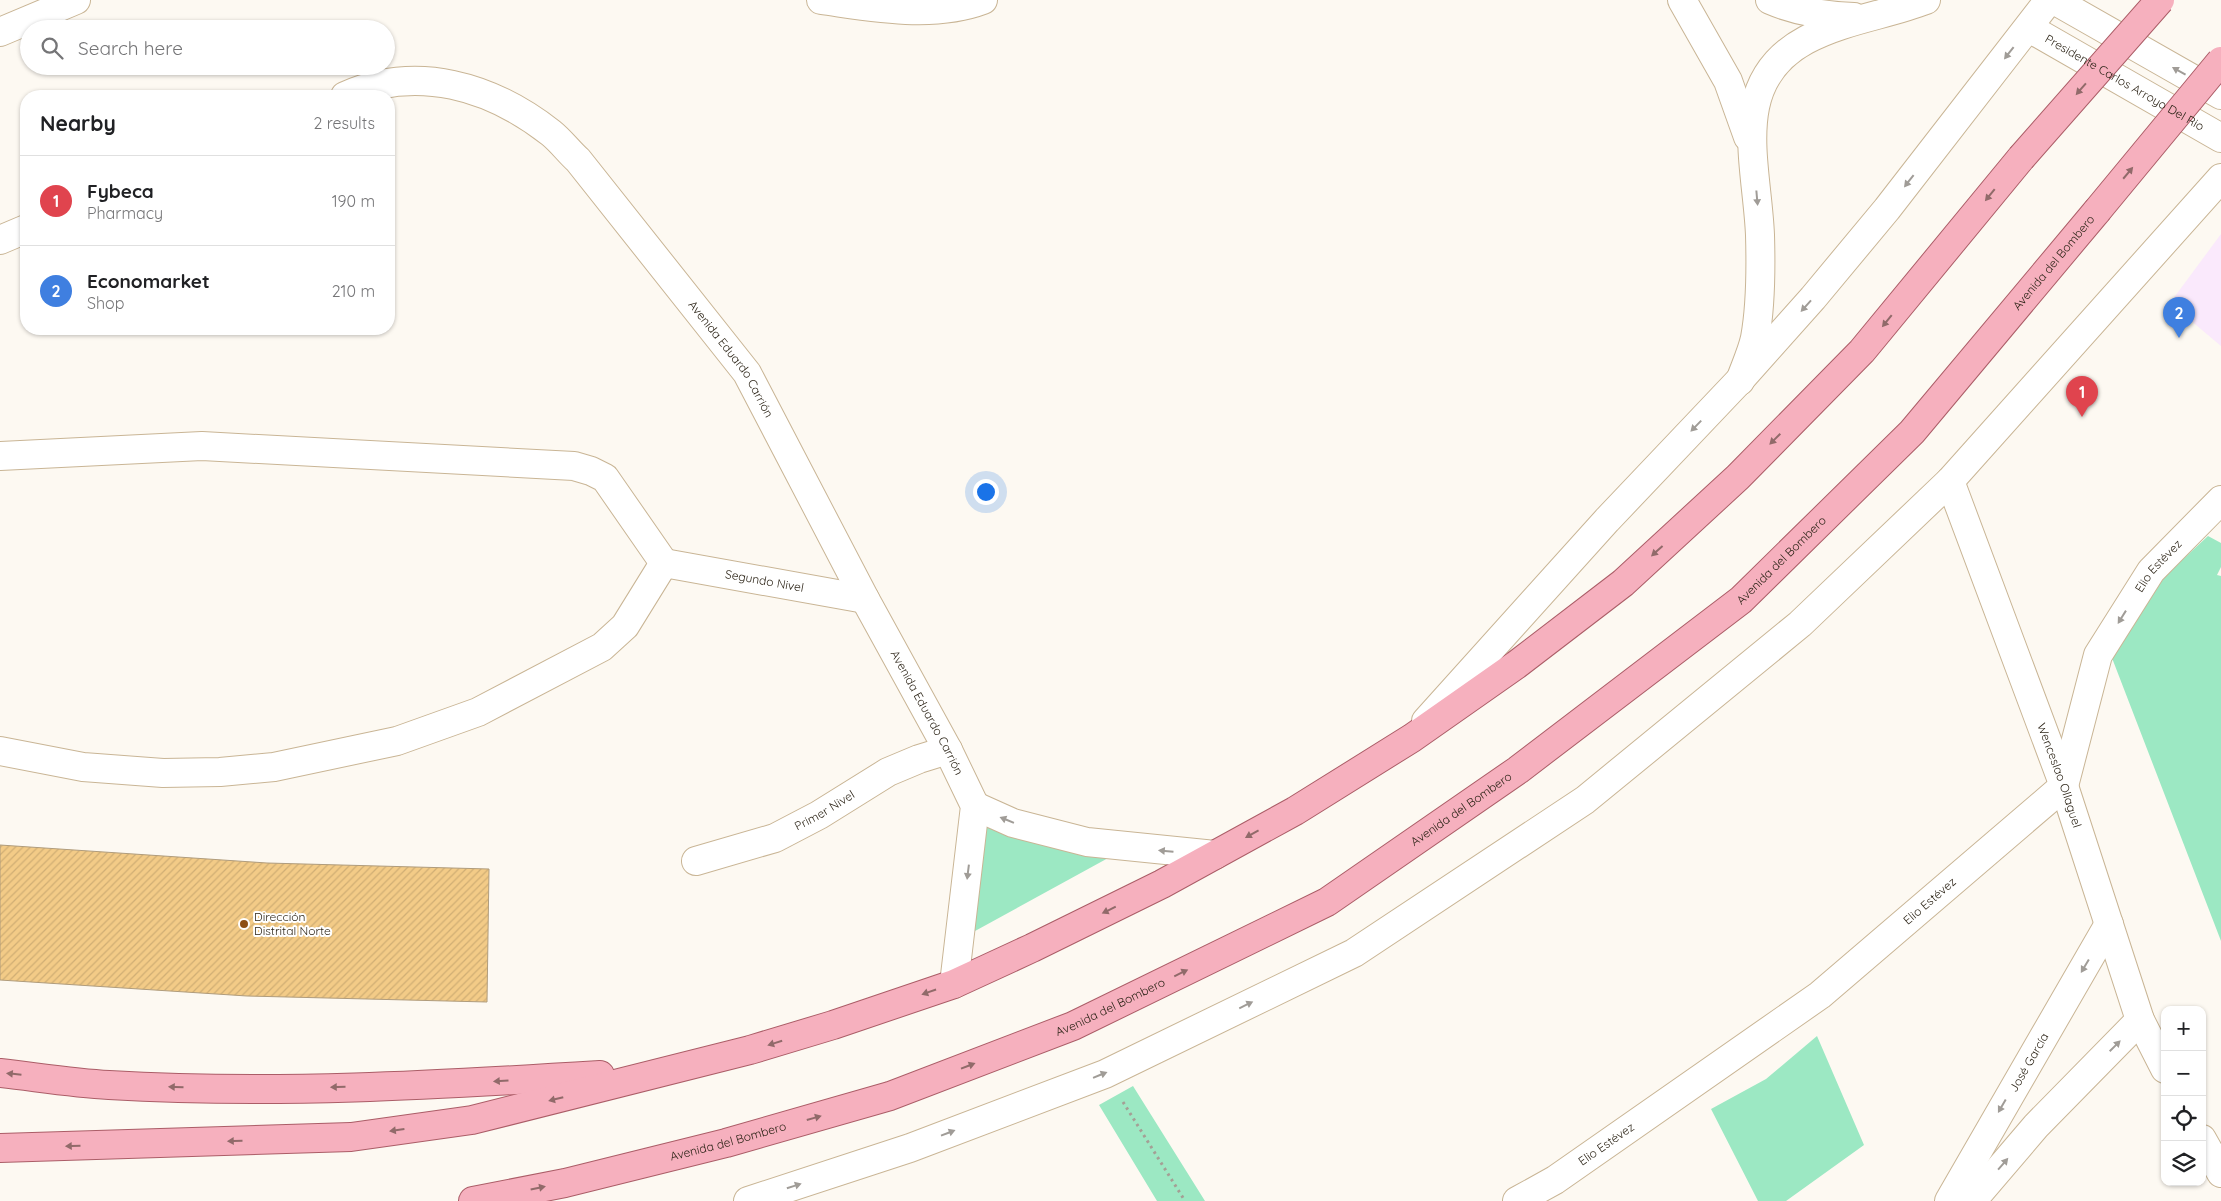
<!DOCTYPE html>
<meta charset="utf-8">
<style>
body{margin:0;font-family:Quicksand,sans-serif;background:#f2f2f2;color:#202124}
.controls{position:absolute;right:15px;bottom:15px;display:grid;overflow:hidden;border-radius:10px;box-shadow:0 1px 4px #0004}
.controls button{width:45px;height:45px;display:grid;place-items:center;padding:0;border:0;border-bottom:1px solid #e0e0e0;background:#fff;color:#202124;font:25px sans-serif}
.you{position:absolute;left:985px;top:491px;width:18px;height:18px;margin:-12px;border:4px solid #fff;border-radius:50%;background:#1a73e8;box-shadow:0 0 0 8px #1a73e833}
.badge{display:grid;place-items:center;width:32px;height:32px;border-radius:50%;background:#1a73e8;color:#fff;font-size:16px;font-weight:700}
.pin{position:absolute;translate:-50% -41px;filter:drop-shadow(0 1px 2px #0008)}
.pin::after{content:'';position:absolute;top:26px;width:18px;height:15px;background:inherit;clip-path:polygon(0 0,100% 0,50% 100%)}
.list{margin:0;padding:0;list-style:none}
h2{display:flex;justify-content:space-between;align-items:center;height:65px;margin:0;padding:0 20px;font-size:21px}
h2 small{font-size:16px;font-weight:400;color:#757577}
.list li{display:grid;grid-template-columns:32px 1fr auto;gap:15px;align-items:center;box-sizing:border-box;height:90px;padding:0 20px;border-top:1px solid #e0e0e0}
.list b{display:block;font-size:19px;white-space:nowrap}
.list p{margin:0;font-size:16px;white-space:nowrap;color:#757577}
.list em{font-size:16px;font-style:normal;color:#757577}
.icon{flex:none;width:28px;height:28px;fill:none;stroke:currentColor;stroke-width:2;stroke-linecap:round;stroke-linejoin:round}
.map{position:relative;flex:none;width:2221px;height:1201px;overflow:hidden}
.search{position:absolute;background:#fff;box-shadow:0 1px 4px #0004;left:20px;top:20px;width:375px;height:55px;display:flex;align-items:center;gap:12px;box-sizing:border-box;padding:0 18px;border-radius:28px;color:#757577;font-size:19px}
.panel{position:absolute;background:#fff;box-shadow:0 1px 4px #0004;left:20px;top:90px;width:375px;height:245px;border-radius:20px}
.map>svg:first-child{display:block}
.commercial{fill:#fae9fc}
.park{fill:#9ce8c3}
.building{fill:url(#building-hatch);stroke:#b09c7c}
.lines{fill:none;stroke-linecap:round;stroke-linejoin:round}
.minor-casing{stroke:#c9b595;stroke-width:30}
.secondary-casing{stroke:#c9b595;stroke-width:30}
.primary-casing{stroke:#ab5d67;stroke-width:30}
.path{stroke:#a49f95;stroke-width:3;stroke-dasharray:2.5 4;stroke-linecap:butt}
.minor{stroke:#fff;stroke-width:28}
.secondary{stroke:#fff;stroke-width:28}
.primary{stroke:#f6b0be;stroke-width:28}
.primary-bridge-casing{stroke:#ab5d67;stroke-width:30;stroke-linecap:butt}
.primary-bridge{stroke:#f6b0be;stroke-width:28}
.oneway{fill:#a09c97}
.oneway2{fill:#916a6a}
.poi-dot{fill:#8d4f14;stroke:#fff;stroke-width:2}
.labels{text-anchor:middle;stroke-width:4;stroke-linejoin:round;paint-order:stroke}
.street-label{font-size:12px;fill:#2c2417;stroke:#fff}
.poi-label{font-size:12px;fill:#2c2417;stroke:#fff;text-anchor:start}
</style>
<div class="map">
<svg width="2221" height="1201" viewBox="0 0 2221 1201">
<defs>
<pattern id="building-hatch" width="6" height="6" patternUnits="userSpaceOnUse" patternTransform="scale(1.25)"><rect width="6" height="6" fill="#f3cb87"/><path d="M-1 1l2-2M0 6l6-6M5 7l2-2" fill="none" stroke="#d0ae74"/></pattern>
</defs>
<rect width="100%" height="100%" fill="#fdf9f2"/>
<!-- commercial -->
<path class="commercial" d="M2221 234V346L2170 303Z"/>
<!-- park -->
<path class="park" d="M2208 536 2221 543V567L2217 575 2221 576V941L2112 658 2165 576Z
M985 799 1078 831 1141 840 944 948Z
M1817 1036 1864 1145 1786 1201H1758L1711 1109 1766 1079Z
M1133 1086 1205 1201H1157L1099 1105Z"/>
<!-- building -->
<path class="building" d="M0 845 267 863 489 869 487 1002 247 996 0 980Z"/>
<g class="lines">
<defs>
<g id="minor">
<path d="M821 0C873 7 933 19 983 0"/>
<path d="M1682 0 1728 81 1748 137"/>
<path d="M1770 0C1798 12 1824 16 1854 17"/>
<path d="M2054 0 2221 95"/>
<path id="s1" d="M2029 28 2221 138"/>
<path d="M0 32 76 0"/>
<path id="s2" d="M345 96C417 64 491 86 551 133 561 141 569 152 578 160L747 373 865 599 948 750 975 806 954 984"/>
<path d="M0 240 26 229"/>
<path d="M1740 381C1745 367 1752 352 1755 338 1761 305 1761 269 1760 235 1757 163 1728 82 1806 40 1843 20 1887 15 1926 0"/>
<path d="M0 456 202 446 574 466 591 471 605 478 664 563"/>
<path id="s3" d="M1950 481 2064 786 2140 1020 2165 1069"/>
<path id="s4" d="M664 563 865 599"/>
<path d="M0 751 83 767 163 773 220 772 274 767 397 741 478 712 602 647 625 626 664 563"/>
<path d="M975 806 1013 823 1087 842 1215 855"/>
<path id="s5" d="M696 861 775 838 819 815 888 772 919 759 948 750"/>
<path d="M2202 1139 2221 1173"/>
<path id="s6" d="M1517 1201 1555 1180 1820 995 2064 786 2098 655 2151 571 2221 500"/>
<path id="s7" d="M1949 1201 2109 924"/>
<path d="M1972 1201 2036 1126 2140 1020"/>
</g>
<path id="secondary" d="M1426 721 1607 520 1739 381 1813 298 1887 209 2049 0
M748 1201 910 1148 1105 1074 1354 953 1585 800 1800 624 1950 481 2221 178"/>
<g id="primary">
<path d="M0 1073C36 1077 73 1083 109 1085 272 1095 437 1085 600 1075"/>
<path d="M0 1148 351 1137 472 1120 750 1050 833 1025 954 984 1032 948 1162 884 1295 811 1412 738 1516 665 1623 583 1738 477 1862 351 2021 158"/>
<path id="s8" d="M473 1201 565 1183 726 1143 890 1096 1073 1026 1327 902 1518 770 1741 600 1912 432 2097 211"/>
</g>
</defs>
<!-- minor casing -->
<use href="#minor" class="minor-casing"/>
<!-- secondary casing -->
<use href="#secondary" class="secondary-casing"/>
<!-- primary casing -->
<use href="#primary" class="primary-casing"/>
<!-- path -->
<path class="path" d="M1123 1102 1185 1201"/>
<!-- minor -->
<use href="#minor" class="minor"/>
<!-- secondary -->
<use href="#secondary" class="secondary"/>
<!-- primary -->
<use href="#primary" class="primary"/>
<defs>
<path id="primary-bridge" d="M2021 158 2160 0
M2097 211 2221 61"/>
</defs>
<!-- primary-bridge casing -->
<use href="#primary-bridge" class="primary-bridge-casing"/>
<!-- primary-bridge -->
<use href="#primary-bridge" class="primary-bridge"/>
</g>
<!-- one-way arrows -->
<defs><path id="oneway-solid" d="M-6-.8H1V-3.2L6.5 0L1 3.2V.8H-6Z" transform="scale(1.25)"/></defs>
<g class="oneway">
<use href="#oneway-solid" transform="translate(2009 53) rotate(128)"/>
<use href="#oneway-solid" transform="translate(2179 71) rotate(-151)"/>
<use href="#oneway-solid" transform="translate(1909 181) rotate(128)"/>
<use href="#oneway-solid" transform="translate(1757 198) rotate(85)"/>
<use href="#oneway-solid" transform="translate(1806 306) rotate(132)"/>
<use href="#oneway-solid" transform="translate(1696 426) rotate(134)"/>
<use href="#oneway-solid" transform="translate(2122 617) rotate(122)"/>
<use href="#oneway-solid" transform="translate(1007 820) rotate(-158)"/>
<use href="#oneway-solid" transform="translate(1166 851) rotate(-175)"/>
<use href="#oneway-solid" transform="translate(968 872) rotate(97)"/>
<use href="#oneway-solid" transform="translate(2085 966) rotate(121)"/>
<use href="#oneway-solid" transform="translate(1246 1005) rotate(-26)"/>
<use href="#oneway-solid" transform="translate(2115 1046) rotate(-45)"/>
<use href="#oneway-solid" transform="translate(1100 1075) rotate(-22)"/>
<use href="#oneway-solid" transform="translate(2002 1106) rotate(120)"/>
<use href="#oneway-solid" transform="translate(948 1133) rotate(-21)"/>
<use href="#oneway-solid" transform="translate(2003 1164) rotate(-49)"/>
<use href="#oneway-solid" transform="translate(794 1186) rotate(-18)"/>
</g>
<g class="oneway2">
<use href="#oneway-solid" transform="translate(2081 89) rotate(131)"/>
<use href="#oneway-solid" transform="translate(2128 173) rotate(-50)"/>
<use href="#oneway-solid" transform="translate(1990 195) rotate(129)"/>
<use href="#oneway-solid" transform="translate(1887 321) rotate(129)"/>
<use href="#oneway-solid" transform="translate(1775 439) rotate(135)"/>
<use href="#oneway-solid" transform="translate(1657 551) rotate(138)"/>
<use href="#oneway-solid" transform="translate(1252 834) rotate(151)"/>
<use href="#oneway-solid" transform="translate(1109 910) rotate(154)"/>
<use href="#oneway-solid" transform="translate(1181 973) rotate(-26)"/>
<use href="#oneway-solid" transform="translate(929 992) rotate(161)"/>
<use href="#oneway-solid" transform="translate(775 1043) rotate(163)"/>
<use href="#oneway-solid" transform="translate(968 1066) rotate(-21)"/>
<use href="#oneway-solid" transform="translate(14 1074) rotate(-174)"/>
<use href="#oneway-solid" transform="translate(501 1081) rotate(176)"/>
<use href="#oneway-solid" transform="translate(176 1087) rotate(-178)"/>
<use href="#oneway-solid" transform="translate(338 1087) rotate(179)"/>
<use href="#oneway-solid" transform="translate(556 1099) rotate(166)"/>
<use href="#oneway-solid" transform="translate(814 1118) rotate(-16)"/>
<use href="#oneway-solid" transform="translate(397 1130) rotate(172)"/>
<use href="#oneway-solid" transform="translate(235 1141) rotate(178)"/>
<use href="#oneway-solid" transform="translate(73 1146) rotate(178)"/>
<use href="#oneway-solid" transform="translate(538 1188) rotate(-12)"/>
</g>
<!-- markers -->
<circle class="poi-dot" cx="244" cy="924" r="5"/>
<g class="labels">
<!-- street labels -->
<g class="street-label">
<text dy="4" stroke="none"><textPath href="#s1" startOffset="110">Presidente Carlos Arroyo Del Rio</textPath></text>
<text dy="4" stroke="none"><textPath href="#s8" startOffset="1882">Avenida del Bombero</textPath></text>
<text dy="4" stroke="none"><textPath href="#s2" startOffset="510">Avenida Eduardo Carrión</textPath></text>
<text dy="4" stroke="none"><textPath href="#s8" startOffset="1478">Avenida del Bombero</textPath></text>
<text dy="4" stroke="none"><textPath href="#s6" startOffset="931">Elio Estévez</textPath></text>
<text dy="4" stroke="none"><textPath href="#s4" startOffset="102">Segundo Nivel</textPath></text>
<text dy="4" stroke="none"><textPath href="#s2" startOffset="915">Avenida Eduardo Carrión</textPath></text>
<text dy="4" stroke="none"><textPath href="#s3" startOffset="314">Wenceslao Ollaguel</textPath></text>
<text dy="4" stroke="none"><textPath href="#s8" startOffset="1072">Avenida del Bombero</textPath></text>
<text dy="4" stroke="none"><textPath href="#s5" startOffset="139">Primer Nivel</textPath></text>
<text dy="4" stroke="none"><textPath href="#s6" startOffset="511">Elio Estévez</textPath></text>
<text dy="4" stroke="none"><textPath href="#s8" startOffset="668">Avenida del Bombero</textPath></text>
<text dy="4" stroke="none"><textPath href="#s7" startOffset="160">José García</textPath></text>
<text dy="4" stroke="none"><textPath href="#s8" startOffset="262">Avenida del Bombero</textPath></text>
<text dy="4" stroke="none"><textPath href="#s6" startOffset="106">Elio Estévez</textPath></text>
</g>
<!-- poi labels -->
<g class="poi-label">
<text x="254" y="921">Dirección<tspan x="254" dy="14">Distrital Norte</tspan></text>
</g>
</g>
</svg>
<div class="controls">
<button>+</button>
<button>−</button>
<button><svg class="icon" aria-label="locate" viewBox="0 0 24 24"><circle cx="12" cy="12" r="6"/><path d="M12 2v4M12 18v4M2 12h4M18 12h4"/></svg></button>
<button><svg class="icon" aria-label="layers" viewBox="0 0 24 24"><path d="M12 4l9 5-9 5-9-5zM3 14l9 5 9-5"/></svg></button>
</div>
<div class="you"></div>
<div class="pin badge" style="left:2082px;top:417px;background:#e0444e">1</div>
<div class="pin badge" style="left:2179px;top:338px;background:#3f7fe0">2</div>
<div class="search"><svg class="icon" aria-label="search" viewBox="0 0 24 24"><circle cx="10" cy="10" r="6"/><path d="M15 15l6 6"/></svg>Search here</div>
<section class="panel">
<h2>Nearby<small>2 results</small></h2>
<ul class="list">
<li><span class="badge" style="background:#e0444e">1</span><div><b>Fybeca</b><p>Pharmacy</p></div><em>190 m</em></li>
<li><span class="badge" style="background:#3f7fe0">2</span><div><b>Economarket</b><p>Shop</p></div><em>210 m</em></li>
</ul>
</section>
</div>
